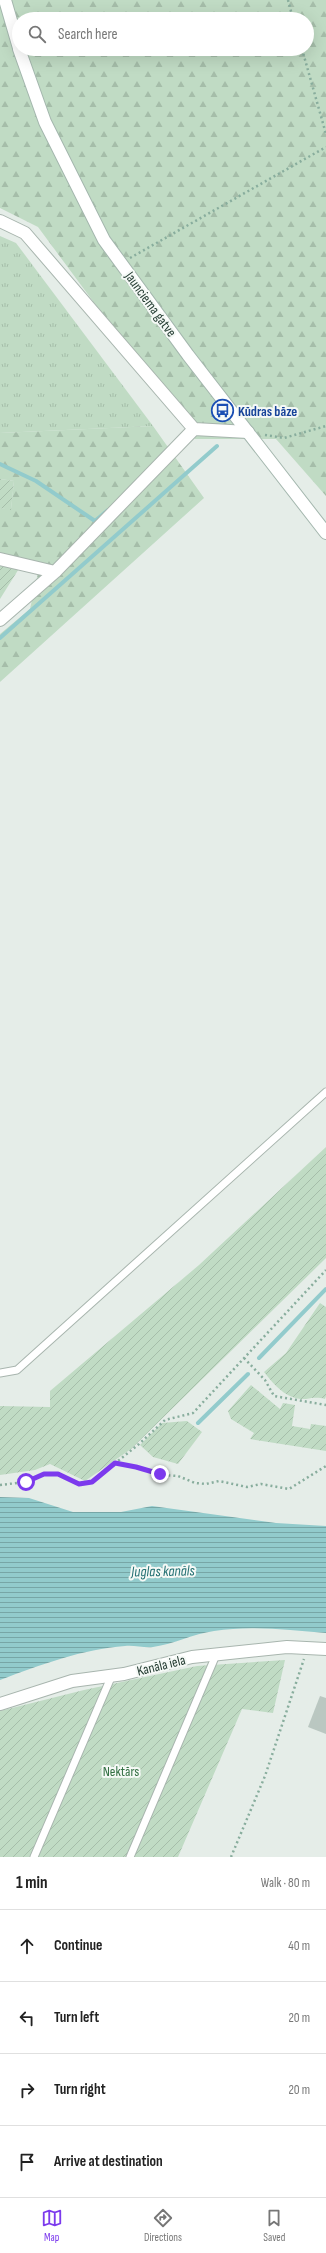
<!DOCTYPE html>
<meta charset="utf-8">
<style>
body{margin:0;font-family:"Sofia Sans Condensed",sans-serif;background:#f2f2f2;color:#222}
.stop{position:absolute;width:12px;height:12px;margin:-9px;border:3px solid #7c3aed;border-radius:50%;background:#fff}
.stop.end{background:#7c3aed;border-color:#fff;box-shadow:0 1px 4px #0008}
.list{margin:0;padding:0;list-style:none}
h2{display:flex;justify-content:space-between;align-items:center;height:52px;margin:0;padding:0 16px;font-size:17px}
h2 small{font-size:13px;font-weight:400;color:#767676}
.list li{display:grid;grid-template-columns:26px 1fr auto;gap:12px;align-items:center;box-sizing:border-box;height:72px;padding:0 16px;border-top:1px solid #e0e0e0}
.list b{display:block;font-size:15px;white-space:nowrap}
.list em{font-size:13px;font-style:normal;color:#767676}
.icon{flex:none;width:22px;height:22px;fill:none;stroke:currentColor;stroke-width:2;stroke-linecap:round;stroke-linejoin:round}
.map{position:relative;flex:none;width:326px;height:1857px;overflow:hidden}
.search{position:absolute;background:#fff;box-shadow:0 4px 16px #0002;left:12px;right:12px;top:12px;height:44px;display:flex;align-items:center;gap:10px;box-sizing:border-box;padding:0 14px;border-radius:22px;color:#767676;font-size:15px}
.sheet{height:340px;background:#fff}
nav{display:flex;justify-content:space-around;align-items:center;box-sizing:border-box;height:56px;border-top:1px solid #e0e0e0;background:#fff;font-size:11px;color:#767676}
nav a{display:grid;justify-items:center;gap:2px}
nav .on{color:#7c3aed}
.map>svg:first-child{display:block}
.grass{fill:url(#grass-tufts)}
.forest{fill:url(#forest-firs);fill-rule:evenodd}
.garden{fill:url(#garden-furrows)}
.water{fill:url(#water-rules)}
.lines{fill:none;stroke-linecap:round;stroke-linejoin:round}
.stream{stroke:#92cbcc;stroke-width:4}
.building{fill:#bac7c1}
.service-casing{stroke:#a8b5ae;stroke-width:9}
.minor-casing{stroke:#a8b5ae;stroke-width:14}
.secondary-casing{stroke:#a4b7ae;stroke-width:14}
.path{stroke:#88ad9d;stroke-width:2.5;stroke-dasharray:2 3;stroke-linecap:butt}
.service{stroke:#fff;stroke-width:7}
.minor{stroke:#fff;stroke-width:12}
.secondary{stroke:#fff;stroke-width:12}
.route{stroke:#7c3aed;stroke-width:5}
.labels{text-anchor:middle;stroke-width:4;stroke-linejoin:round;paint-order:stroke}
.street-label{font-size:14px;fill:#253d33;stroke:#f5f9f6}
.transit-label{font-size:14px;font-weight:bold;fill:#164399;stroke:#f5f9f6;text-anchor:start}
.park-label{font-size:14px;fill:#337043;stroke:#f5f9f6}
.water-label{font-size:15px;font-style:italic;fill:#257174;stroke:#f5f9f6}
</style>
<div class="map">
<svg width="326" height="1857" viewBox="0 0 326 1857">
<defs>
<pattern id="grass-tufts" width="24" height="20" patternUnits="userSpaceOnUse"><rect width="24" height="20" fill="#c0dbc4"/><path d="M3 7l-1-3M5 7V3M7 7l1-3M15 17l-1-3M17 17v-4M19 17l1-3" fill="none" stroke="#a5bda9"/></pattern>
<pattern id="forest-firs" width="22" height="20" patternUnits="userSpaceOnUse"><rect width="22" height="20" fill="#c0dbc4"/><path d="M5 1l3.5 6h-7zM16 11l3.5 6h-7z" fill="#a5bda9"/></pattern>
<pattern id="garden-furrows" width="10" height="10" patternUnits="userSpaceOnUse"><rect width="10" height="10" fill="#c0dbc4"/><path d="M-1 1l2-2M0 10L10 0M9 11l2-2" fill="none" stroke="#a5bda9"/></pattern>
<pattern id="water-rules" width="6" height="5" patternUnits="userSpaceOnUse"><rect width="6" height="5" fill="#92cbcc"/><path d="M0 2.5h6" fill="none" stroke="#77a6a6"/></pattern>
</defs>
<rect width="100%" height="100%" fill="#e5ede8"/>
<!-- grass -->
<path class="grass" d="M0 236 16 243 153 426 0 433Z"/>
<!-- forest -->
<path class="forest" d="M0 0H326V496L276 439H195L38 227 0 208ZM19 19H307V49H19Z
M153 426 204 498 0 682V634L30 609 38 573 0 562V508L11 509 14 481 0 479V433Z"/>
<!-- garden -->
<path class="garden" d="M0 479 14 481 11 510 0 508Z
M0 562 20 567 0 599Z
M326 1147V1258L131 1449 85 1481 50 1464 35 1470 0 1475V1406L50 1407V1391L199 1265Z
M320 1303 326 1307V1396L325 1399C317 1397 313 1398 306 1399 287 1400 275 1386 264 1372L286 1353Z
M251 1385 280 1409 283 1403 295 1405 292 1426 310 1429 311 1424 326 1426V1451L250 1439 254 1433 231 1419 228 1411Z
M187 1421 202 1432 178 1464 153 1457 140 1445 162 1423Z
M285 1660 273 1713 242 1709 178 1857H0V1711L84 1690 197 1666Z"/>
<!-- water -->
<path class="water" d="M0 1497 29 1498 73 1512H121L152 1506 276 1523 326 1526V1633C289 1630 251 1625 214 1631 193 1634 174 1644 153 1647 144 1648 134 1645 125 1646 83 1649 40 1665 0 1680Z"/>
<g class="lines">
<!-- stream -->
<path class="stream" d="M0 464 36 481 95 521 108 510
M0 638 217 446
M259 1358 326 1289
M198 1423 248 1374"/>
</g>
<!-- building -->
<path class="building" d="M320 1696 326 1698V1734L308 1727Z"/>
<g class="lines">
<defs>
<path id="service" d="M0 1373 17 1370 326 1092
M34 1857 112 1675
M130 1857 216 1655"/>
<path id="minor" d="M0 221 25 233 194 429
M0 559 55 572
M0 620 55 572 194 429 248 432
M0 1704 72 1681 124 1674 192 1657 287 1647 326 1649"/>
<path id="secondary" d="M5 0 19 48
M19 49 45 122 104 240 188 355 326 533"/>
</defs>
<!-- service casing -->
<use href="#service" class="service-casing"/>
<!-- minor casing -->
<use href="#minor" class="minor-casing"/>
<!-- secondary casing -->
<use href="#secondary" class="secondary-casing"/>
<!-- path -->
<path class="path" d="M288 0 293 19
M302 49 326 134
M130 258 326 147
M265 435 284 438 326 426
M244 1358 265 1380 274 1396 326 1405
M115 1463 136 1467 160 1475 178 1476 195 1483 206 1484 219 1481 247 1487 261 1484 289 1489 326 1466
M0 1485 26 1482 44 1474H58L79 1484 92 1482 139 1444 165 1420 193 1413 326 1270
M231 1857 265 1776 304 1659"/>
<!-- service -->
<use href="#service" class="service"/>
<!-- minor -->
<use href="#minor" class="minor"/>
<!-- secondary -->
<use href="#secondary" class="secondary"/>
</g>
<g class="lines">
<!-- route -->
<path class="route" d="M26 1482 44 1474H58L79 1484 92 1482 115 1463 136 1467 160 1474"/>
</g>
<!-- icons -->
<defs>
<symbol id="bus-ring" viewBox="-11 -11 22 22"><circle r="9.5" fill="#f5f9f6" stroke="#1a4fb4" stroke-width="1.5"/><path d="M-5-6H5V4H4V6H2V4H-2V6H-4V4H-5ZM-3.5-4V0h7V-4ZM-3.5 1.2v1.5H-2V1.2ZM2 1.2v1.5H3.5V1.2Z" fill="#1a4fb4"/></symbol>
</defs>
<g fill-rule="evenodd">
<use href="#bus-ring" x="210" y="398" width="25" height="25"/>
</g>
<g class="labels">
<!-- street labels -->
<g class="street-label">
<text transform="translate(151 304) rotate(54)" y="5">Jaunciema gatve</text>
<text transform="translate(161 1665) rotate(-14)" y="5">Kanāla iela</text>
</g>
<!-- transit labels -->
<g class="transit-label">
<text x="238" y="416">Kūdras bāze</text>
</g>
<!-- park labels -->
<g class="park-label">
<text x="121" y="1776">Nektārs</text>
</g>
<!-- water labels -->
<g class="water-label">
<text transform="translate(163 1571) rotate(-1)" y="5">Juglas kanāls</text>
</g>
</g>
</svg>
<div class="stop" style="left:26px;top:1482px"></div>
<div class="stop end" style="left:160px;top:1474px"></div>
<div class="search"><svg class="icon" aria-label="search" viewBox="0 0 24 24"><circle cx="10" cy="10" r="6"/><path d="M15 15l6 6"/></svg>Search here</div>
</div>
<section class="sheet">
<h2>1 min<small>Walk · 80 m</small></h2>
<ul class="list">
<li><svg class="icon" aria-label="ahead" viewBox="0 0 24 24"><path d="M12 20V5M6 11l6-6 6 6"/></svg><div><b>Continue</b></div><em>40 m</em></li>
<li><svg class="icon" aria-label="left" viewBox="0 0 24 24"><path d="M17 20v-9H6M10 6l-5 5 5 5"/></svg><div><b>Turn left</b></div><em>20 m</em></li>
<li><svg class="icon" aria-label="right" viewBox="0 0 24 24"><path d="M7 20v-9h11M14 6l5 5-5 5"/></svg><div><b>Turn right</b></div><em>20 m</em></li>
<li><svg class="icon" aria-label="arrive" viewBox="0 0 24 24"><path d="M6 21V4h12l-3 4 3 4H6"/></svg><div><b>Arrive at destination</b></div></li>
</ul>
</section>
<nav>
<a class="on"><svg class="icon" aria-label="map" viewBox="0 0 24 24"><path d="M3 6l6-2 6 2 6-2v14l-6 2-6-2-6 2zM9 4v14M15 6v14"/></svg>Map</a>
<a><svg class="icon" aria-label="directions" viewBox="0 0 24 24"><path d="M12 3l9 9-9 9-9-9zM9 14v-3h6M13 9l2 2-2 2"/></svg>Directions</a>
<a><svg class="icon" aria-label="saved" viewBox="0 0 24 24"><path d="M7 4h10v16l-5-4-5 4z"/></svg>Saved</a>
</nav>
